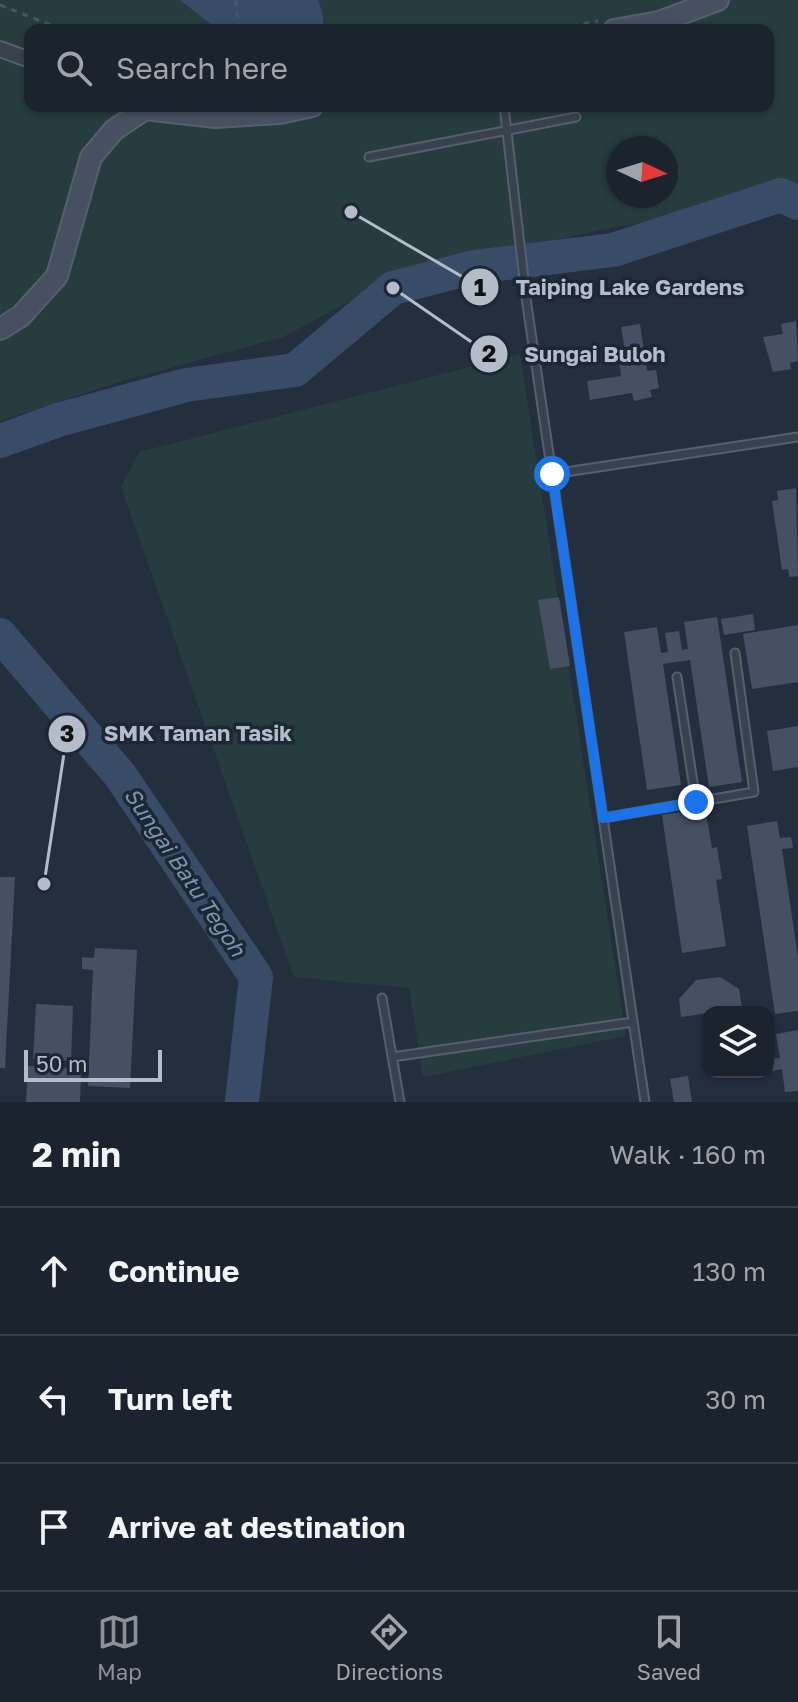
<!DOCTYPE html>
<meta charset="utf-8">
<style>
body{margin:0;font-family:"Golos Text",sans-serif;background:#242b36;color:#f1f3f6}
.controls{position:absolute;right:24px;bottom:24px;display:grid;overflow:hidden;border-radius:16px;box-shadow:0 2px 6px #0004}
.controls button{width:72px;height:72px;display:grid;place-items:center;padding:0;border:0;border-bottom:2px solid #39404a;background:#1b232e;color:#f1f3f6;font:40px sans-serif}
.compass{position:absolute;left:606px;top:136px;width:72px;height:72px;border-radius:50%;background:#1b232e;box-shadow:0 2px 6px #0004;rotate:94deg}
.scale{position:absolute;left:24px;bottom:20px;width:138px;box-sizing:border-box;padding-left:8px;border:4px solid #b4bcc9;border-top:0;font-size:22px;line-height:28px;white-space:nowrap;color:#b4bcc9;-webkit-text-stroke:6px #1d2633;paint-order:stroke}
.stop{position:absolute;width:24px;height:24px;margin:-18px;border:6px solid #1a73e8;border-radius:50%;background:#fff}
.stop.end{background:#1a73e8;border-color:#fff;box-shadow:0 2px 8px #0008}
.list{margin:0;padding:0;list-style:none}
h2{display:flex;justify-content:space-between;align-items:center;height:104px;margin:0;padding:0 32px;font-size:34px}
h2 small{font-size:26px;font-weight:400;color:#a0a4aa}
.list li{display:grid;grid-template-columns:52px 1fr auto;gap:24px;align-items:center;box-sizing:border-box;height:128px;padding:0 32px;border-top:2px solid #39404a}
.list b{display:block;font-size:30px;white-space:nowrap}
.list em{font-size:26px;font-style:normal;color:#a0a4aa}
.icon{flex:none;width:44px;height:44px;fill:none;stroke:currentColor;stroke-width:2;stroke-linecap:round;stroke-linejoin:round}
.map{position:relative;flex:none;width:798px;height:1102px;overflow:hidden}
.search{position:absolute;background:#1b232e;box-shadow:0 2px 6px #0004;left:24px;right:24px;top:24px;height:88px;display:flex;align-items:center;gap:20px;box-sizing:border-box;padding:0 28px;border-radius:16px;color:#a0a4aa;font-size:30px}
.sheet{height:488px;background:#1b232e}
nav{display:flex;justify-content:space-around;align-items:center;box-sizing:border-box;height:112px;border-top:2px solid #39404a;background:#1b232e;font-size:22px;color:#a0a4aa}
nav a{display:grid;justify-items:center;gap:4px}
nav .on{color:#8c9099}
.map>svg:first-child{display:block}
.green{fill:#263c3f;fill-rule:evenodd}
.water{fill:#394c67}
.lines{fill:none;stroke-linecap:round;stroke-linejoin:round}
.river{stroke:#394c67;stroke-width:34}
.building{fill:#455162}
.lane-casing{stroke:#565f6c;stroke-width:11}
.street-casing{stroke:#565f6c;stroke-width:18}
.secondary-casing{stroke:#565f6c;stroke-width:24}
.path{stroke:#44595c;stroke-width:3;stroke-dasharray:6 6;stroke-linecap:butt}
.lane{stroke:#38414e;stroke-width:7}
.street{stroke:#38414e;stroke-width:14}
.secondary{stroke:#465061;stroke-width:20}
.route{stroke:#1a73e8;stroke-width:10}
.labels{text-anchor:middle;stroke-width:7;stroke-linejoin:round;paint-order:stroke}
.water-label{font-size:22px;font-style:italic;fill:#7c92b1;stroke:#1d2633}
.leader{fill:none;stroke:#b4bcc9;stroke-width:3}
.callout-dot{fill:#b4bcc9;stroke:#1d2633;stroke-width:3}
.mark-label{font-size:24px;text-anchor:middle;font-weight:bold;fill:#111}
.callout-label{font-size:22px;text-anchor:middle;font-weight:bold;fill:#b4bcc9;stroke:#1d2633;stroke-width:7;stroke-linejoin:round;paint-order:stroke}
</style>
<div class="map">
<svg width="798" height="1102" viewBox="0 0 798 1102">
<rect width="100%" height="100%" fill="#242f3e"/>
<!-- green -->
<path class="green" d="M0 0H798V196L605 229 395 277 283 337 126 380 0 421ZM30 30H768V106H30ZM618 148H666V196H618Z
M520 354 626 1036 423 1077 409 988 294 977 121 487 139 452Z"/>
<!-- water -->
<path class="water" d="M180 0H318L323 16V30H218Z"/>
<g class="lines">
<!-- river -->
<path class="river" d="M0 441 58 420 186 385 295 370 393 288 474 267 613 250 781 195 798 203
M0 635 120 775 256 977 242 1102"/>
</g>
<!-- building -->
<path class="building" d="M796 321 798 361 790 363 791 369 773 372 763 337 783 334 781 324Z
M640 324 647 371 656 370 659 388 650 390 652 397 634 401 632 393 590 400 587 381 621 376 619 360 612 361 610 353 625 350 621 327Z
M796 488 798 576 789 577 788 569 782 570 772 501 778 500 777 491Z
M559 597 570 666 550 669 538 600Z
M753 614 755 630 724 635 721 619Z
M717 617 742 782 709 787 690 660 663 664 681 785 647 790 624 632 657 627 661 653 668 652 665 633 679 631 682 650 688 649 684 622Z
M798 625V682L752 689 743 634Z
M798 726V767L773 771 767 731Z
M705 808 712 848 717 847 722 879 716 880 726 946 682 953 662 815Z
M777 821 780 838 791 837 793 848 782 849 798 957V1011L775 1014 747 826Z
M0 877H15L5 1068H0Z
M95 948 137 950 130 1088 88 1086 93 970 82 969V957L94 958Z
M720 977 739 989 742 1008 681 1017 679 999 696 980Z
M36 1004 73 1006 71 1061 33 1059Z
M798 1030V1091L785 1092 782 1069 772 1071 771 1059 780 1058 776 1034Z
M28 1066 81 1069 80 1102H26Z
M688 1076 692 1102H674L670 1079Z"/>
<g class="lines">
<defs>
<path id="lane" d="M504 106 527 305 645 1102
M369 157 576 117
M552 474 798 437
M677 677 696 802
M603 818 754 792 735 653
M382 998 400 1102
M392 1057 633 1022"/>
<path id="street" d="M0 49 30 60"/>
<path id="secondary" d="M614 30 659 22 718 0
M0 329 21 316 57 276 91 157 114 130 145 109 215 117 280 113 312 106"/>
</defs>
<!-- lane casing -->
<use href="#lane" class="lane-casing"/>
<!-- street casing -->
<use href="#street" class="street-casing"/>
<!-- secondary casing -->
<use href="#secondary" class="secondary-casing"/>
<!-- path -->
<path class="path" d="M236 0 235 10 243 30
M0 5 64 30
M548 30 598 21"/>
<!-- lane -->
<use href="#lane" class="lane"/>
<!-- street -->
<use href="#street" class="street"/>
<!-- secondary -->
<use href="#secondary" class="secondary"/>
</g>
<g class="lines">
<!-- route -->
<path class="route" d="M552 474 603 818 696 802"/>
</g>
<g class="labels">
<!-- water labels -->
<g class="water-label">
<text transform="translate(185 872) rotate(56)" y="8">Sungai Batu Tegoh</text>
</g>
</g>
<!-- callouts -->
<path class="leader" d="M351 212L480 287M393 288L489 354M44 884L67 734"/>
<g class="callout-dot">
<circle cx="351" cy="212" r="8"/>
<circle cx="393" cy="288" r="8"/>
<circle cx="44" cy="884" r="8"/>
<circle cx="480" cy="287" r="20"/>
<circle cx="489" cy="354" r="20"/>
<circle cx="67" cy="734" r="20"/>
</g>
<g class="mark-label">
<text x="480" y="296">1</text>
<text x="489" y="362">2</text>
<text x="67" y="742">3</text>
</g>
<g class="callout-label">
<text x="630" y="295">Taiping Lake Gardens</text>
<text x="595" y="362">Sungai Buloh</text>
<text x="198" y="741">SMK Taman Tasik</text>
</g>
</svg>
<div class="controls">
<button><svg class="icon" aria-label="layers" viewBox="0 0 24 24"><path d="M12 4l9 5-9 5-9-5zM3 14l9 5 9-5"/></svg></button>
</div>
<svg class="compass" viewBox="-18 -18 36 36"><path d="M0-13l5 13h-10z" fill="#e53935"/><path d="M0 13l5-13h-10z" fill="#a0a4aa"/></svg>
<div class="scale">50 m</div>
<div class="stop" style="left:552px;top:474px"></div>
<div class="stop end" style="left:696px;top:802px"></div>
<div class="search"><svg class="icon" aria-label="search" viewBox="0 0 24 24"><circle cx="10" cy="10" r="6"/><path d="M15 15l6 6"/></svg>Search here</div>
</div>
<section class="sheet">
<h2>2 min<small>Walk · 160 m</small></h2>
<ul class="list">
<li><svg class="icon" aria-label="ahead" viewBox="0 0 24 24"><path d="M12 20V5M6 11l6-6 6 6"/></svg><div><b>Continue</b></div><em>130 m</em></li>
<li><svg class="icon" aria-label="left" viewBox="0 0 24 24"><path d="M17 20v-9H6M10 6l-5 5 5 5"/></svg><div><b>Turn left</b></div><em>30 m</em></li>
<li><svg class="icon" aria-label="arrive" viewBox="0 0 24 24"><path d="M6 21V4h12l-3 4 3 4H6"/></svg><div><b>Arrive at destination</b></div></li>
</ul>
</section>
<nav>
<a class="on"><svg class="icon" aria-label="map" viewBox="0 0 24 24"><path d="M3 6l6-2 6 2 6-2v14l-6 2-6-2-6 2zM9 4v14M15 6v14"/></svg>Map</a>
<a><svg class="icon" aria-label="directions" viewBox="0 0 24 24"><path d="M12 3l9 9-9 9-9-9zM9 14v-3h6M13 9l2 2-2 2"/></svg>Directions</a>
<a><svg class="icon" aria-label="saved" viewBox="0 0 24 24"><path d="M7 4h10v16l-5-4-5 4z"/></svg>Saved</a>
</nav>
